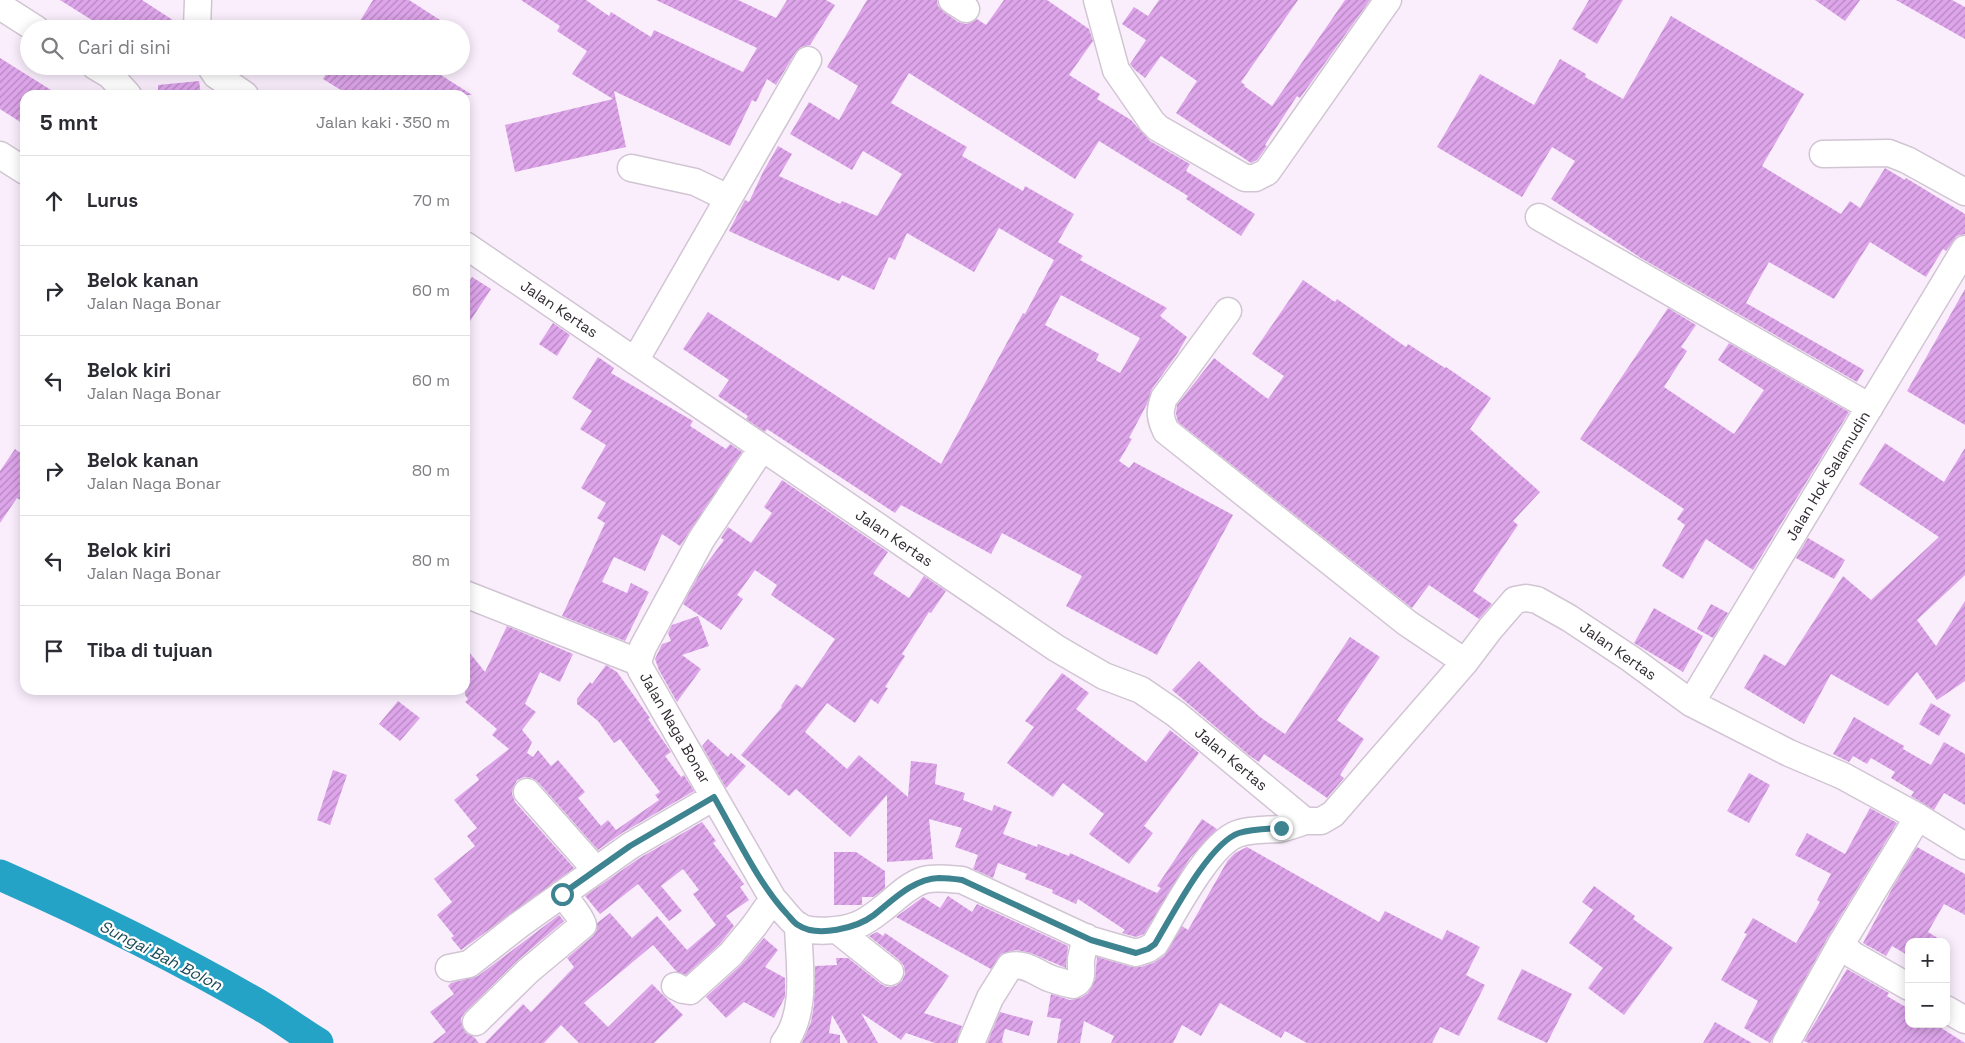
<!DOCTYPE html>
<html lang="id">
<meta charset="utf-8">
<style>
body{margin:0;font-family:"Space Grotesk",sans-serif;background:#f7f7f7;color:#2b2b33}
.controls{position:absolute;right:15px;bottom:15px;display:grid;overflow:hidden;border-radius:10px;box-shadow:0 2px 12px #0003}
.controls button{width:45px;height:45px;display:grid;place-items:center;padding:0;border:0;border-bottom:1px solid #e1e1e2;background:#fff;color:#2b2b33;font:25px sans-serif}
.stop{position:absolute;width:15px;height:15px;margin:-11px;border:4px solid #3e8390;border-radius:50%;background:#fff}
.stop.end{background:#3e8390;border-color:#fff;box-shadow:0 1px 5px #0008}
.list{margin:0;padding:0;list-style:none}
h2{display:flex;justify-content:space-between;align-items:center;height:65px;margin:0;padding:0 20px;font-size:21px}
h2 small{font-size:16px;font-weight:400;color:#7c7c81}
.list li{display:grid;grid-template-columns:32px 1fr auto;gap:15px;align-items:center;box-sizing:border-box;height:90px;padding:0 20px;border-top:1px solid #e1e1e2}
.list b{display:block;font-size:19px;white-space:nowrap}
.list p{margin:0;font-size:16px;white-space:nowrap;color:#7c7c81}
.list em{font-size:16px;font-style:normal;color:#7c7c81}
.icon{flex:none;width:28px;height:28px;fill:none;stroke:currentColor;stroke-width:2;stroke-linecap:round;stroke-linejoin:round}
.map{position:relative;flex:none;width:1965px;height:1043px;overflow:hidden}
.search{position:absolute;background:#fff;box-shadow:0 2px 12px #0003;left:20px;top:20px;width:450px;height:55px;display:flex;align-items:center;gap:12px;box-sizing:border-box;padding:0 18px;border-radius:28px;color:#7c7c81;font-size:19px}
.panel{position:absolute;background:#fff;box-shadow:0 2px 12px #0003;left:20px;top:90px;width:450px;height:605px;border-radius:15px}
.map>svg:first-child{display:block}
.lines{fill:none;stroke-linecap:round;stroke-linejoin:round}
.river{stroke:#24a3c6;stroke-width:31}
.building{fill:url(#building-hatch);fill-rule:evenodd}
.minor-casing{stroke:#d1c5d3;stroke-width:29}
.minor{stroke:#fff;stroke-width:26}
.route{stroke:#3e8390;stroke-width:6}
.labels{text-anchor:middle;stroke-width:4.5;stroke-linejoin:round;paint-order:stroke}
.street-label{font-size:15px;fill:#302b31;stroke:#fff}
.water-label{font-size:16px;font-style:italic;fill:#1a4b5a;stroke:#fff}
</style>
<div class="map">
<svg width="1965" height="1043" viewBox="0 0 1965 1043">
<defs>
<pattern id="building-hatch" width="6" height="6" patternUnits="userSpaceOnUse" patternTransform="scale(1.25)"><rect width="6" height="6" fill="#dea5eb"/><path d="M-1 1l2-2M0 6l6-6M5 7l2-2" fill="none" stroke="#b487bf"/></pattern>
</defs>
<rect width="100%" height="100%" fill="#faeefd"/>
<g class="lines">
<!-- river -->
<path class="river" d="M0 875C91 915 181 959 266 1009 284 1020 300 1032 318 1043"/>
</g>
<!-- building -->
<path class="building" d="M60 0H142L182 26V29H106Z
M373 0H409L454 29H355Z
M521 0H586L609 16 611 12 651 37 654 30 743 72 757 48 656 0H738L776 18 787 0H826L835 5 810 45 801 47 795 53 776 85 767 79 756 102 752 100 730 146 614 91 626 147 515 172 505 125 613 99 572 74 587 51 557 31 560 26Z
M867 0H937L938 6 944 12 958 22 966 24 972 22 977 19 986 25 1004 0H1047L1089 29 1093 41 1069 75 1100 94 1097 99 1131 120 1150 141 1190 164 1186 171 1255 214 1241 236 1186 199 1188 196 1099 141 1075 179 909 73 891 103 967 147 962 156 1023 191 1025 186 1074 214 1058 242 1083 256 1080 260 1167 308 1160 316 1187 337 1177 354 1152 389 1147 404 1129 438 1132 439 1119 461 1129 468 1134 462 1233 515 1157 655 1066 606 1082 576 1002 533 991 554 901 505 895 513 767 429 765 432 746 419 748 416 718 396 729 380 683 349 708 312 941 464 1023 313 1025 314 1054 260 999 228 974 272 907 233 895 260 889 257 874 290 842 275 839 281 729 231 745 200 749 202 763 172 778 146 792 154 779 176 840 204 842 201 877 216 902 174 863 151 852 170 790 134 809 102 839 120 858 86 827 67ZM1061 295 1140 338 1120 373 1096 360 1099 354 1045 325Z
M1159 0H1298L1241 82 1245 85 1244 86 1272 106 1345 0H1370L1300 98 1297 96 1265 145 1267 146 1257 160 1251 163 1176 113 1197 81 1161 56 1145 78 1135 70 1130 64 1146 40 1122 24 1134 7 1148 16Z
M1589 0H1623L1597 44 1572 29Z
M1815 0H1860L1845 21Z
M1896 0H1952L1965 7V39Z
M1671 16 1804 94 1762 166 1841 214 1850 201 1860 208 1885 168 1905 180 1906 178 1965 214V234L1957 236 1946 251 1943 249 1926 277 1870 242 1834 299 1769 262 1746 303 1864 370 1857 382 1641 258 1551 199 1575 161 1552 147 1522 197 1437 147 1480 74 1534 105 1560 59 1586 74 1585 77 1623 99Z
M0 58 59 95H25V125L0 109Z
M331 66H427L472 95H349L323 79Z
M199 81 201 95H158V85Z
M472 277 491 289 465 329V288Z
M1303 280 1335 302 1337 299 1406 347 1408 344 1445 368 1446 367 1491 398 1470 429 1540 492 1513 521 1518 525 1473 591 1492 604 1479 619 1429 585 1412 608 1178 422 1176 414 1177 405 1214 358 1268 399 1284 376 1252 354Z
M1965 289V425L1907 391Z
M1668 308 1696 325 1681 347 1687 351 1664 387 1734 434 1764 390 1718 360 1729 343 1849 412 1753 570 1706 539 1683 579 1662 566 1685 525 1677 519 1684 509 1580 439Z
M553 323 570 335 557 356 539 344Z
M598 357 614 368 611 373 693 421 690 426 726 449 730 444 742 452 680 546 662 534 645 571 614 557 602 582 627 593 631 583 649 592 625 641 562 616 605 523 597 518 606 503 581 488 606 445 580 429 592 411 572 398Z
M1885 443 1944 482 1965 448V575L1917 620 1936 646 1965 601V681L1937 700 1917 672 1888 706 1831 674 1804 724 1744 688 1764 654 1785 666 1843 576 1871 600 1939 537 1859 484Z
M15 449 25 456V503L17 498 0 523V471Z
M782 480 888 552 873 574 909 598 924 576 946 591 931 613 929 612 902 654 905 656 885 687 888 688 878 704 871 699 855 723 827 703 805 732 847 769 859 755 908 797 911 761 937 764 935 784 965 793 963 800 992 811 994 805 1012 812 1003 834 1037 847 1038 844 1069 856 1070 853 1157 893 1161 888 1157 886 1202 819 1217 829 1190 858 1144 934 1136 937 1122 933 1125 930 1078 899 1076 904 1052 893 1053 890 1025 879 1027 874 998 863 993 878 973 869 978 855 955 847 962 828 929 819 933 859 887 862V795L850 837 796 789 789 796 741 755 782 707 781 706 796 684 802 688 835 639 771 595 777 585 755 570 737 595 743 599 721 630 683 604 701 571 724 540 721 538 728 527 751 543 772 513 764 507Z
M1808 538 1845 560 1834 579 1796 558Z
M1711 604 1728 613 1713 638 1697 629Z
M1654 608 1703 636 1683 672 1634 643Z
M698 616 709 646 682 655 701 669 677 702 659 670 655 659 662 644 671 641 668 633 672 625Z
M507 626 573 654 560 682 540 672 525 704 536 712 522 730 532 742 527 753 533 757 538 750 551 766 558 760 585 792 578 798 601 826 608 820 616 830 659 800 655 795 660 792 620 739 614 743 598 721 577 704V699L590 682 592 684 606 665 617 672 650 718 648 719 671 752 665 756 681 777 684 775 694 791 622 833 598 850 538 782 532 778 524 777 517 780 513 788 512 794 515 802 574 868 461 950 451 938 454 936 437 915 452 902 434 879 475 846 467 836 477 828 454 800 479 780 476 775 509 749 492 735 497 729 465 702 468 699 465 695V647L485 672Z
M1350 637 1380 657 1337 720 1364 739 1340 775 1344 778 1327 798 1264 754 1259 762 1250 756 1172 690 1199 661 1260 717 1285 734Z
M1062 673 1089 693 1076 709 1146 762 1170 730 1199 753 1144 826 1153 833 1129 864 1089 834 1104 814 1063 783 1053 797 1007 763 1034 727 1025 721Z
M398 701 420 718 400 741 379 724Z
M1931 703 1951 715 1939 736 1919 724Z
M1854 717 1904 746 1903 749 1931 765 1944 742 1965 754V805L1944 793 1934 810 1911 796 1914 792 1891 778 1895 772 1871 758 1867 764 1853 756 1849 762 1833 754Z
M708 739 728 757 731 753 746 766 726 788 702 746Z
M333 770 347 775 330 825 317 820Z
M1749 773 1770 785 1749 823 1727 811Z
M1870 808 1897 823 1828 937 1770 1043 1744 1028 1758 1001 1721 980 1747 934 1744 933 1753 918 1796 943 1820 902 1817 900 1831 874 1795 855 1807 833 1845 854Z
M702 822 716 841 713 843 744 884 740 887 749 900 726 916 734 926 720 944 686 975 677 972 653 945 584 1003 608 1027 652 984 683 1015 654 1043H579L561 1025 544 1043H485L523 1004 531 1012 574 967 567 958 593 936 597 930V923L610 913 632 938 657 916 687 950 716 925 693 894 699 890 683 869 661 886 682 911 669 921 638 884 600 914 585 896 638 859Z
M1247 847 1379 922 1385 911 1442 940 1447 930 1480 947 1466 975 1485 985 1459 1036 1440 1027 1432 1043H1307L1285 1031 1281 1038 1220 1003 1201 1036 1182 1025 1173 1043H1111L1114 1036 1084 1021 1080 1043H1057L1061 1019 1047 1017 1051 994 1070 1000 1080 998 1088 993 1095 980 1097 957 1132 967H1141L1153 963 1164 956 1182 926 1188 930 1228 860 1235 853Z
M1917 847 1965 874V915L1944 904 1928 932 1944 942H1909V956L1892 946 1886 956 1863 943 1894 885Z
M834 852H856L885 871V888L873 897H862V905H834Z
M1594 886 1635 916 1633 919 1673 948 1624 1015 1588 988 1603 968 1569 943 1593 910 1582 902Z
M948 896 972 912 977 904 1068 946 1066 968 1031 953 1016 950 1001 954 991 969 896 917 923 897 940 908Z
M559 915 564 921 518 960 465 1012 461 1018 462 1026 466 1033 474 1037 479 1043H432L446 1032 430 1012 454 994 448 986 451 983 478 976Z
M877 932 883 936 885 933 949 976 924 1013 962 1026 956 1043H935L906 1033 901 1040 861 1013 878 1043H848L832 1015 829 1033 840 1035V1043H802L811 1022 814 1005 815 966 837 965 836 958H848L881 984 887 987 896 986 902 981 905 974 904 966 899 960 869 936Z
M764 938 778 950 765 967 785 978V997L774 1018 744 1002 726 1018 706 997 741 965Z
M1522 969 1572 994 1547 1043 1497 1019Z
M1847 969 1889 993 1887 996 1909 1009V1024H1935L1965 1043H1809L1804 1041Z
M1000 1012 1033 1021 1029 1036 1005 1029 1002 1040 1003 1043H987Z
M1715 1022 1752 1043H1703Z"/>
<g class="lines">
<defs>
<path id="minor" d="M952 0 966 9
M1097 0 1116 70 1152 122 1158 128 1245 178H1255L1267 172 1388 0
M0 6 36 29
M197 29 198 0
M95 66 110 75 128 95
M210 66 216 75 245 95
M1823 154 1889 153 1907 160 1965 192
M0 155 25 171
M631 168 695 182 728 198
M1539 217 1870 407
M465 245 1056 648 1104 676 1141 690 1176 714 1305 821H1321L1333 814 1465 662 1490 629 1515 600 1526 598 1537 600 1569 618 1631 659 1691 703 1789 753 1843 776 1918 817 1965 846
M1228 311 1164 398C1159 412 1160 418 1166 431L1407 623 1465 662
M635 361 808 60
M762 448 701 540 643 647 638 662 641 670 773 899C781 907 788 918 797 925 809 934 843 931 857 925 868 921 877 913 886 906 897 897 910 884 924 880 936 877 949 879 962 880L1091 940 1136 953 1148 949 1155 944C1172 916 1208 845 1237 834 1250 829 1265 830 1279 829 1288 827 1297 824 1305 821
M465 594 638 662
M1691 703 1965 249
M527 792 596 870
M837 930 890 972
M449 968 469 964 519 925 630 846 714 797
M675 986 683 990 690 991 731 954 754 926 773 899
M1909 987 1853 955 1841 944 1918 817
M1946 1009 1965 1020
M476 1022 528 971 583 925C582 918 567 900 562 894
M784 1043C808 1012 799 963 798 925
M971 1043 990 998 1010 966C1024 962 1037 973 1049 978 1057 981 1065 983 1073 985 1085 980 1080 969 1081 959 1083 951 1084 944 1086 937
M1786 1043 1841 944"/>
</defs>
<!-- minor casing -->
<use href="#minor" class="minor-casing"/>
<!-- minor -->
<use href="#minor" class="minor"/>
</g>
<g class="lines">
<!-- route -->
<path class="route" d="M562 894 630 846 714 797C736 835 758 883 787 914 790 917 794 923 798 925 817 938 857 928 874 915 893 900 913 879 939 878 947 878 955 879 962 880L1091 940 1136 953 1148 949 1155 944C1172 916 1209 843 1239 833 1252 829 1267 829 1281 828"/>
</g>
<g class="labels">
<!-- street labels -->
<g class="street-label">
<text transform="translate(559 309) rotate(34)" y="5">Jalan Kertas</text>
<text transform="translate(1828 476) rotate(-59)" y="5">Jalan Hok Salamudin</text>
<text transform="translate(894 538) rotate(34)" y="5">Jalan Kertas</text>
<text transform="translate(1618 651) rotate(35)" y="5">Jalan Kertas</text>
<text transform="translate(675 728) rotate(60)" y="5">Jalan Naga Bonar</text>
<text transform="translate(1231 759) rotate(40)" y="5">Jalan Kertas</text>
</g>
<!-- water labels -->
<g class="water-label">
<text transform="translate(161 955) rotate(27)" y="6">Sungai Bah Bolon</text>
</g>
</g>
</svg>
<div class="controls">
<button>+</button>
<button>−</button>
</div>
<div class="stop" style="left:562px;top:894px"></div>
<div class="stop end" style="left:1281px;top:828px"></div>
<div class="search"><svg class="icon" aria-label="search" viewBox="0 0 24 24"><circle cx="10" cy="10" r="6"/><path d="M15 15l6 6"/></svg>Cari di sini</div>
<section class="panel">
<h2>5 mnt<small>Jalan kaki · 350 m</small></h2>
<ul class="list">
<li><svg class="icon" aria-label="ahead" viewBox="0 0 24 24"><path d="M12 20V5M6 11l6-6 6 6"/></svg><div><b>Lurus</b></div><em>70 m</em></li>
<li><svg class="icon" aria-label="right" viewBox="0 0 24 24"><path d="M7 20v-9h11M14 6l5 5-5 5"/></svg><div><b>Belok kanan</b><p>Jalan Naga Bonar</p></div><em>60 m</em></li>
<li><svg class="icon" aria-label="left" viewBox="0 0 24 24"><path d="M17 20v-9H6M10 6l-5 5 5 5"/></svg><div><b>Belok kiri</b><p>Jalan Naga Bonar</p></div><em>60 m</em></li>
<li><svg class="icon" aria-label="right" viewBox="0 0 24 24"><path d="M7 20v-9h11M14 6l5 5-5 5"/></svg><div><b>Belok kanan</b><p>Jalan Naga Bonar</p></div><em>80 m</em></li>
<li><svg class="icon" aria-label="left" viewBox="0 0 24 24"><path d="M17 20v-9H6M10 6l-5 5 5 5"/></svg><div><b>Belok kiri</b><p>Jalan Naga Bonar</p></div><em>80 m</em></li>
<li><svg class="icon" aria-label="arrive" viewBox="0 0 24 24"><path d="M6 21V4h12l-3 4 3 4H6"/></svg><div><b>Tiba di tujuan</b></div></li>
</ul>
</section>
</div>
